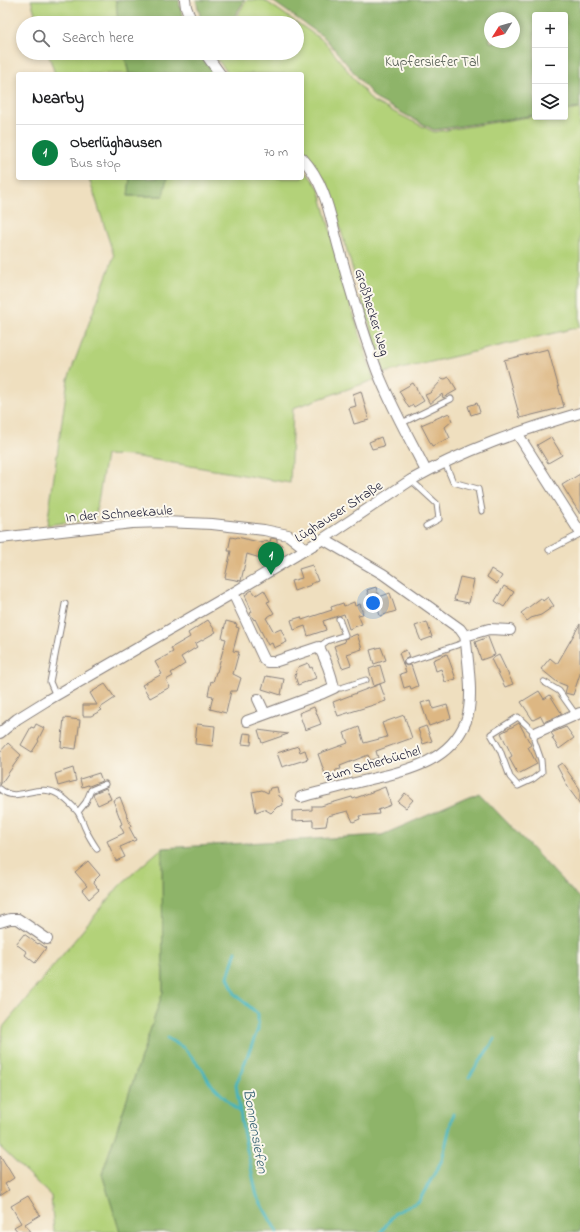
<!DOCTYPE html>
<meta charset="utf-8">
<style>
body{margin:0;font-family:"Indie Flower",sans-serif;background:#f6f6f6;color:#202124}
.controls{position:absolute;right:12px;top:12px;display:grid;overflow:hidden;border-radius:4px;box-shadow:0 2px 6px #0003}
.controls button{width:36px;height:36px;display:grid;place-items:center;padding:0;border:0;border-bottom:1px solid #e0e0e0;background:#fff;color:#202124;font:20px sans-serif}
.compass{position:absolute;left:484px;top:12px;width:36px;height:36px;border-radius:50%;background:#fff;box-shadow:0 2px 6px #0003;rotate:233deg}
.you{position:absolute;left:373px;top:603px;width:14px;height:14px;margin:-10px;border:3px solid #fff;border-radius:50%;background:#1a73e8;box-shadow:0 0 0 6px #1a73e833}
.badge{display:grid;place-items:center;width:26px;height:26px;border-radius:50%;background:#0b8043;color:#fff;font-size:13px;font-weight:700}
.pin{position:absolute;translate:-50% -33px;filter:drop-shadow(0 1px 2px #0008)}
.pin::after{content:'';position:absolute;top:21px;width:14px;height:12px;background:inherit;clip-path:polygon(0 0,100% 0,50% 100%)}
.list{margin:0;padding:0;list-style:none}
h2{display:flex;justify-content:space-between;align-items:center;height:52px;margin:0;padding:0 16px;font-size:17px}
h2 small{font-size:13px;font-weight:400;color:#757577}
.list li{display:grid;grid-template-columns:26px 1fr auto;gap:12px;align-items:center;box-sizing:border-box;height:56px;padding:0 16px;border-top:1px solid #e0e0e0}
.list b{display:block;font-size:15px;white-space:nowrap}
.list p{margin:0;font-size:13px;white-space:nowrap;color:#757577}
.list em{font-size:13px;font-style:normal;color:#757577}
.icon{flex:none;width:22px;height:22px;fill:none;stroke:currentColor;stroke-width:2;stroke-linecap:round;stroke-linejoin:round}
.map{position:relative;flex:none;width:580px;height:1232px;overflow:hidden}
.search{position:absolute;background:#fff;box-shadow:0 2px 6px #0003;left:16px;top:16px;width:288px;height:44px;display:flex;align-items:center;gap:10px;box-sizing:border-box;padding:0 14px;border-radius:22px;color:#757577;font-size:15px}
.panel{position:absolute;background:#fff;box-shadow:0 2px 6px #0003;left:16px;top:72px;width:288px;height:108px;border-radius:4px}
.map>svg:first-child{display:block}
.green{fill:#b3d279;stroke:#6a7a5a}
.forest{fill:#8eb469;stroke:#586b52;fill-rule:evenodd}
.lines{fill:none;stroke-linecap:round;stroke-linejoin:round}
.stream{stroke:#46b5be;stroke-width:3}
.building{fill:#ddb783}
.lane-casing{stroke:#88807d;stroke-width:7}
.street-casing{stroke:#88807d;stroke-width:12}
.lane{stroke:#fff;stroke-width:5}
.street{stroke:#fff;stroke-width:10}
.labels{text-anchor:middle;stroke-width:4;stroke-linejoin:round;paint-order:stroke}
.park-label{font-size:14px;fill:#4e574e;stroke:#fbf7ec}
.street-label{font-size:14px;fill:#22223b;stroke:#fbf7ec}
.water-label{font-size:15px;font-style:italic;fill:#305d6f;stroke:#fbf7ec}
</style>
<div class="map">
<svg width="580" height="1232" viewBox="0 0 580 1232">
<rect width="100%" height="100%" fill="#fbf7ec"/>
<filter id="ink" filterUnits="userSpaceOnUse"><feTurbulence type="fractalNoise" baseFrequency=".025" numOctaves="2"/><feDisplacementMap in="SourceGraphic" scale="8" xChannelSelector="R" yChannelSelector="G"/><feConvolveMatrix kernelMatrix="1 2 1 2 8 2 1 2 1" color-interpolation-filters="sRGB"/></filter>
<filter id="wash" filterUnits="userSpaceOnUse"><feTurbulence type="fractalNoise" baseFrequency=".012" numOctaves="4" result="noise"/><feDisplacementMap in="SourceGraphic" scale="16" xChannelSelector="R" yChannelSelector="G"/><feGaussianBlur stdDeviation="0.9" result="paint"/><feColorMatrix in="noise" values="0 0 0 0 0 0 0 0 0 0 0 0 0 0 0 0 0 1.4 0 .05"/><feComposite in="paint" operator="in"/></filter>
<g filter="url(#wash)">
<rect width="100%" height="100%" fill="#efdfbf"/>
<!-- green -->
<path class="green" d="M31 0H116L118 23H38Z
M247 0H264L324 41 372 101 434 132 535 116 565 117V111L580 109V327L384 373 326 181 302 155V74H229L212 53H297V23H232Z
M48 53H124L129 74H55Z
M302 167 319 188 346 290 374 380 293 408 290 483 132 456 106 455 95 519 47 525 68 379 114 256 89 178H130L128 196H162L167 178H302Z
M162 848 163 992 102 1174 120 1232H54L51 1196 0 1147V1055L3 1027 120 885Z"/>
<!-- forest -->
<path class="forest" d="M116 0H179L180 7 186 23H118Z
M196 0H245L230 23H202Z
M271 0H580V108L565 110V15H535V115L434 130 376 99 325 38ZM490 18H514V42H490Z
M124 53H200L215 74H129Z
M130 178H167L163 196H128Z
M479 793 580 899V1232H120L102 1174 163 992 162 848 382 835Z"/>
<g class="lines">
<!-- stream -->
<path class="stream" d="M236 951 228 977 235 994 258 1014V1029L236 1085 243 1131 257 1196 277 1232
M167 1038 184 1048 202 1069 210 1083 240 1113
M469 1077 495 1039
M381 1232 395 1213 419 1201 442 1160 453 1114"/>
</g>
<g id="blocks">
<!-- building -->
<path class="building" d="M548 349 564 407 520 418 504 360Z
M449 377 457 390 443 398 442 394 430 404 425 395 430 393 440 382 441 378 445 379Z
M413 383 424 401 414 407 413 405 409 408 399 391Z
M361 391 369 420 354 424 349 408 356 406 353 394Z
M477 403 480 412 471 415 468 406Z
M449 413 452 421 445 427 450 438 432 446 421 425Z
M381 437 384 446 372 449 369 442Z
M551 437 562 455 548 463 537 445Z
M580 474V514L562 485Z
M231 537 236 538 237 537 263 543 264 541 270 542 271 538 277 539V543L282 545 279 558H275L274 559 260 556V558L247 554 241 581 225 578 231 551H228Z
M312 565 318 581 310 584 311 585 294 591 291 581 302 578 299 569Z
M491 569 502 576 497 584 487 577Z
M460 577 474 580 469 603 454 600Z
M504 586 514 592 504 607 495 601Z
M376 587 379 597 390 593 396 611 380 616 375 598 370 600 367 590Z
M252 590 256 595 264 590 270 601 267 602 274 613 266 618 274 632 281 629 287 642 274 648 272 643 268 645 255 619 254 620 250 613 252 612 245 595Z
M548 597 554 606 541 615 531 618 527 621 521 613 541 598 543 601Z
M354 602 355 606 360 604 363 614 358 615 362 624 349 629 344 614 323 621 326 630 308 636 305 626 294 630 291 620 301 617 302 620 332 610 331 607 343 603 344 606Z
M208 620 216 632 195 644 197 647 181 657 185 664 171 673 173 676 166 680 170 687 150 698 142 685 162 674 155 662 173 652 171 648 190 637 188 633Z
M226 621 237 624 236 627 239 628 233 651 239 652 233 674 241 678 237 691H231L226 713 210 709 213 696 208 695 211 681 213 682 216 672H217L226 639 222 638Z
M427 622 432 637 421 641 415 626Z
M580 624V674L573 695 565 693 567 686 557 682 541 669 550 658 557 664Z
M357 634 362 649 347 654 351 665 342 668 334 646 345 642 344 639Z
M488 637 495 655 481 660 475 642Z
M381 647 386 660 374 664 370 650Z
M406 650 409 657 404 660 403 664 407 666 411 665 418 686 411 689 410 686 404 688 400 674 406 672 399 653Z
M447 654 456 679 445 682 441 669 436 671 433 660Z
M499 655 513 684 505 687 491 659Z
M308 663 310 668 312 667 316 678 298 685 295 676 298 667Z
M380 665 385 682 374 686 369 669Z
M266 676 284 679 281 695 262 689Z
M105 684 115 698 100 708 102 710 91 716H83V705H97L90 693Z
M380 684 386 701 338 716 333 702Z
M539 691 544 699 550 695 562 714 544 722 541 716 533 720 521 702Z
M431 700 433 709 447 705 451 718 429 726 421 703Z
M314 707 321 724 305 730 299 713Z
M404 715 412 738 376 751 378 758 370 760 368 755 340 766 341 769 336 770 334 775 330 773 325 774 318 754 348 743 344 733 359 727 364 743 387 737 382 723Z
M64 718 80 720 76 749 61 747Z
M519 723 531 745 528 747 537 764 518 774 509 758 512 756 501 733Z
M36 724 44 728 38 740 39 741 32 752 21 745 31 727 34 728Z
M197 724 215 726 213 746 195 744Z
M426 726 432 741 423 744 418 729Z
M566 727 574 738 559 749 552 738 554 737 551 733Z
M258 730 288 734 262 743Z
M244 733 252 734 251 745 242 744Z
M8 743 21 755 0 785V752Z
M298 746 300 752 305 750 308 759 282 767 277 753Z
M562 763 580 789V804L569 789 557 766Z
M73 768 76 781 58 786 55 774Z
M99 773 102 781 89 786 88 785 82 787 80 779Z
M277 787 279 796 282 798 283 805 277 807 271 813 264 809 256 812 252 792 262 790 268 793 270 788Z
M385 787 391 805 378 810 379 814 359 816 360 819 353 822 348 811 328 816 326 826 313 827V820L292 821V811L312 810V806H321L352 797 353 799Z
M106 788 111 799 98 805 93 795 94 793Z
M405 793 413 800 406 808 398 802Z
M120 797 131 826 129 827 136 840 120 847 125 857 116 861 107 841 124 833 120 825 122 824 113 800Z
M88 861 100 875 93 882 99 890 89 899 82 890 87 886 75 872Z
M24 934 38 944 39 943 46 948 35 963 25 955 27 952 16 944Z
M0 1155 14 1178 5 1184 9 1190 0 1196Z
M28 1196 40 1215 25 1224 30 1232H18L14 1227 21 1223 11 1206Z"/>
</g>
</g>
<g filter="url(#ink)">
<use href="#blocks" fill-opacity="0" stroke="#88807d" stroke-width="1"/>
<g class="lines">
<defs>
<path id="lane" d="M402 423 451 399
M445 463 453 482 478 489 482 511
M411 480 437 504 439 519 426 526
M549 550 580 534
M319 647 327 641 345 635 339 619
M407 662 466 642
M544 682 559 691 576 715
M334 688H341L366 680
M56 696 50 682 65 604
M518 717 535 733 534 740 541 760 542 772 533 779 518 786 510 777 500 750 491 734Z
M0 789C16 803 32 786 50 791 60 793 70 803 77 811 81 816 83 824 86 830 89 837 93 843 97 849
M78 812 86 802 91 790 105 784"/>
<path id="street" d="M185 0 186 7 192 23
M205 53 220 74
M302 158C327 185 330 218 340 252 350 290 362 328 375 365 388 401 409 437 426 471
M517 433 580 532
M0 538 132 523 164 522 212 524 264 530 288 535 306 549
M233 593 264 659 267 662H274L319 647C326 660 331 673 334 688L323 693 247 721
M465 636 489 629 510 630
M258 699 265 714
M0 733 17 719 46 701 233 593 323 539 411 480C464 450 522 430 580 413
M535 733 580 713
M301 797C322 791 343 786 363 781 404 771 449 764 466 721 474 701 468 663 466 642L465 636 460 629 383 574 323 539
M0 922 10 919H18L47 939"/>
</defs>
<!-- lane casing -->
<use href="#lane" class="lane-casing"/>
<!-- street casing -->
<use href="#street" class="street-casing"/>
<!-- lane -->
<use href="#lane" class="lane"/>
<!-- street -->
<use href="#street" class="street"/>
</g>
</g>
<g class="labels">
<!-- park labels -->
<g class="park-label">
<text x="432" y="66">Kupfersiefer Tal</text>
</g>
<!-- street labels -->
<g class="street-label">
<text transform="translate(373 312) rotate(73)" y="5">Großhecker Weg</text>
<text transform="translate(338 511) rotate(-33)" y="5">Lüghauser Straße</text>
<text transform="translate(119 513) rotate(-4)" y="5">In der Schneekaule</text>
<text transform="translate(372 763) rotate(-16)" y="5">Zum Scherbüchel</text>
</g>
<!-- water labels -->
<g class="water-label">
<text transform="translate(256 1131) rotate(80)" y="5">Bonnensiefen</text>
</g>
</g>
</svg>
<div class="controls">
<button>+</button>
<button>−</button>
<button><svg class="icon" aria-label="layers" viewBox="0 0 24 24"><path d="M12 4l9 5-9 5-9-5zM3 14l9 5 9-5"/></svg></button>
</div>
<svg class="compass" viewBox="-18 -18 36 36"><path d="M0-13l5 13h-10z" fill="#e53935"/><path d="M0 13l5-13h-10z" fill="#757577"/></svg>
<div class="you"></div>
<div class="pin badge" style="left:271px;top:575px">1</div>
<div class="search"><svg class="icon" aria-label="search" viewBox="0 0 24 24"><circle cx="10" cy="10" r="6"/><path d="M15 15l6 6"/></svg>Search here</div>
<section class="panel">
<h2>Nearby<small></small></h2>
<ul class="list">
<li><span class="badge">1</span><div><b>Oberlüghausen</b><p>Bus stop</p></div><em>70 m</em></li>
</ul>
</section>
</div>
